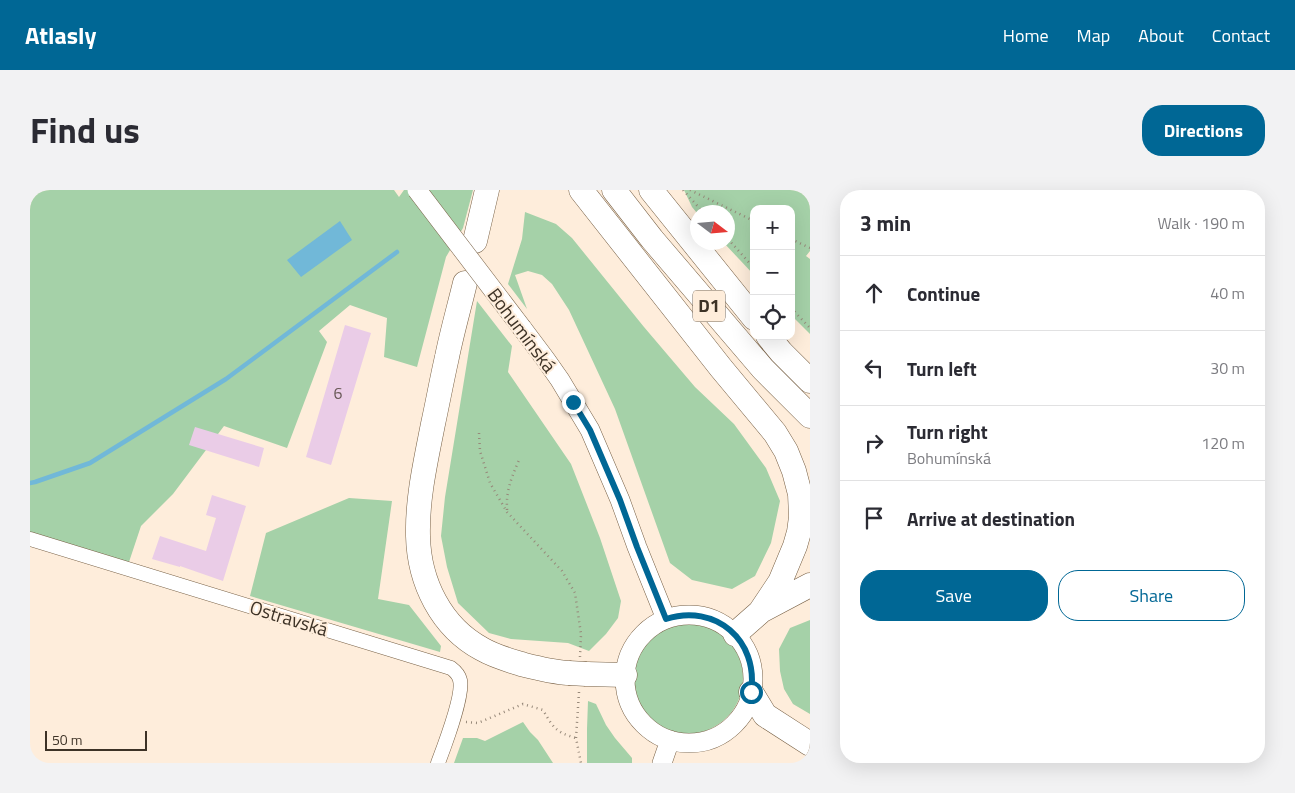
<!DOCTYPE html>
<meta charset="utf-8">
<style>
body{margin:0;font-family:"Titillium Web",sans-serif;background:#f2f2f3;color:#2b2b33}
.controls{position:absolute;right:15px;top:15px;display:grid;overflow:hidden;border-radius:10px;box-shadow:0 5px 20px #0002}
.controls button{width:45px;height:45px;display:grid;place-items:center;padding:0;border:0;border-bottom:1px solid #e1e1e2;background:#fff;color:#2b2b33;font:25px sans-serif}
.compass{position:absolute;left:660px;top:15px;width:45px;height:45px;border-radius:50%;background:#fff;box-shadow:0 5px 20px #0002;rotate:106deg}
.scale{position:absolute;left:15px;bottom:12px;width:102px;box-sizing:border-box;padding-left:5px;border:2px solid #3d3226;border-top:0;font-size:14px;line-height:18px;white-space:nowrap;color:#3d3226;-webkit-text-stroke:4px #feeddb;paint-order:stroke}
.stop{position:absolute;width:15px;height:15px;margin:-11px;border:4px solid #006795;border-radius:50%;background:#fff}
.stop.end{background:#006795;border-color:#fff;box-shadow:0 1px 5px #0008}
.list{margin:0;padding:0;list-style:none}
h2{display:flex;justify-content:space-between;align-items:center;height:65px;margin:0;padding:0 20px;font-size:21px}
h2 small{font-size:16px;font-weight:400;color:#7c7c81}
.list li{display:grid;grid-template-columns:32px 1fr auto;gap:15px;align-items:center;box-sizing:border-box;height:75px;padding:0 20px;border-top:1px solid #e1e1e2}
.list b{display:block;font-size:19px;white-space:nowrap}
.list p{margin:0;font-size:16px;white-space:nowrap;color:#7c7c81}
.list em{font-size:16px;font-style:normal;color:#7c7c81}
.actions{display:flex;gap:10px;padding:15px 20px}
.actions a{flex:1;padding:11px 0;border:1px solid #006795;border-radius:20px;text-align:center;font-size:18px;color:#006795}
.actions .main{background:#006795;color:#fff}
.icon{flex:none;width:28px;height:28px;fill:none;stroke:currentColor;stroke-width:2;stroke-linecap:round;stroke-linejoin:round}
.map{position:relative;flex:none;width:780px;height:573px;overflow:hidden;border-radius:20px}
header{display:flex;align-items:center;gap:30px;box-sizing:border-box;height:70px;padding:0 25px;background:#006795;color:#fff}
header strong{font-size:24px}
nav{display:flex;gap:28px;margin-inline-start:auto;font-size:18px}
.intro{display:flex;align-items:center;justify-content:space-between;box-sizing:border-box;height:120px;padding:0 30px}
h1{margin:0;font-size:35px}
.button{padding:12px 22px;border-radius:20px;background:#006795;color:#fff;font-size:18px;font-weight:700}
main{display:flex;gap:30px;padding:0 30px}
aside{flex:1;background:#fff;border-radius:20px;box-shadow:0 5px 20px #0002}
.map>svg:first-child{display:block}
.green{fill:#a5d1a8}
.water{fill:#71b8d8}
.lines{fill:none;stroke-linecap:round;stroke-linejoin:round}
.stream{stroke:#71b8d8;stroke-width:4.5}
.building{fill:#eacce7}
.minor-casing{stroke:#786146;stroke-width:15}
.secondary-casing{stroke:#786146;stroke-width:20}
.motorway-casing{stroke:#786146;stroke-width:25}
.path{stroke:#97897a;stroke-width:2.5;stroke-dasharray:1 4;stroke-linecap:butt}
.minor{stroke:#fff;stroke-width:14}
.secondary{stroke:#fff;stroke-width:19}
.motorway{stroke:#fff;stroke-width:24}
.secondary-bridge-casing{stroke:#786146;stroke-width:20;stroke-linecap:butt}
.motorway-bridge-casing{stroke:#786146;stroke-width:25;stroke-linecap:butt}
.secondary-bridge{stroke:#fff;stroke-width:19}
.motorway-bridge{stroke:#fff;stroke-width:24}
.route{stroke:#006795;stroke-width:6}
.labels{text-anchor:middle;stroke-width:4;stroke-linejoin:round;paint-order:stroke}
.number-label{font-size:16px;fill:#685856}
.shield{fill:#feeddb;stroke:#776a5c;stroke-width:1}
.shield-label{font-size:18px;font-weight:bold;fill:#3d3226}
.street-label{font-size:19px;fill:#3d3226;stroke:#feeddb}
</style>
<header>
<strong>Atlasly</strong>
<nav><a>Home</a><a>Map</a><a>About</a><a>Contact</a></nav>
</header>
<div class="intro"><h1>Find us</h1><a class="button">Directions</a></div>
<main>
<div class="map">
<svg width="780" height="573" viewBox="0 0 780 573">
<rect width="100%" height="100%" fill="#feeddb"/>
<!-- green -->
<path class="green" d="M0 0H364L369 7 374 0H443L433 38 416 67 387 177 354 167 357 128 320 115 289 141 297 152 257 258 194 236 143 304 111 336 99 372 0 344Z
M654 0H780V61L776 66 780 69V144L761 125V19H724V85L694 53 698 52V22L667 23 662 17Z
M495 22 526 34 542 48 614 137 665 197 704 234 736 278 750 311 741 353 725 386 702 399 662 390 640 373 585 219 539 120 522 94 512 85 498 81 485 85 497 119 478 94 492 49Z
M447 111 482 156 478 182 541 274 570 348 591 411 588 428 576 444 559 461 538 453 481 449 459 443 428 413 417 377 411 346 415 307Z
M319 308 362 311 348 409 379 415 411 456 410 462 220 406 236 343Z
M780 430V524L763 514 754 499 750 481 749 459 760 438Z
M601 488a56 56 0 1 1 112 0a56 56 0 1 1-112 0Z
M558 511 566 514 576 535 585 548 602 568V573H557V539Z
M493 532 500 542 508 550 523 573H424L433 548H447L455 551Z"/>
<!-- water -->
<path class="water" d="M310 31 322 50 271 87 257 70Z"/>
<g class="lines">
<!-- stream -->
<path class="stream" d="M0 293 5 292 60 273 196 189 367 62"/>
</g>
<!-- building -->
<path class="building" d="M315 135 341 143 301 275 276 267Z
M165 237 234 258 229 277 159 255Z
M182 305 216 316 193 391 150 376V377L122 369 130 346 176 361 186 328 176 325Z"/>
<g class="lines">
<defs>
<path id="minor" d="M0 349 421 478C425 481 429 485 430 490 434 505 414 557 408 573"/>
<path id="secondary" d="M492 138 516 170 530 190 560 240 590 310 607 357 636 429
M595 489a64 64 0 1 1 128 0a64 64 0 1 1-128 0Z
M632 573 640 550"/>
<path id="motorway" d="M551 0 691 178 745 243 756 261 764 281 770 304 771 327 769 342 765 356 750 392 730 422 705 444
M584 0 622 49 733 179 780 226
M621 0 724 128
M445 51 457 0
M435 93C429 118 422 142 417 167 412 189 408 211 403 234 396 270 387 308 388 346 389 392 411 437 452 459 464 466 478 470 491 474 507 478 522 482 539 483
M738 146 751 162 780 191
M733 420 780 395
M556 484 595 485
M721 502 735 525 780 554"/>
</defs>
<!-- minor casing -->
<use href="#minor" class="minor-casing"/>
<!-- secondary casing -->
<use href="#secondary" class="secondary-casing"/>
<!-- motorway casing -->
<use href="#motorway" class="motorway-casing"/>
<!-- path -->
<path class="path" d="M653 0 673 22
M660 0 724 31
M777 0 780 4
M698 49 724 78
M761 49 780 58
M761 118 780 138
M449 243 450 261 460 293 477 322 532 381 545 403 551 444 550 467
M477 320C476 300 481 289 489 270
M549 502 546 548 551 573
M436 532 448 533 493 514 513 520C523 537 525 542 546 548"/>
<!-- minor -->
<use href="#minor" class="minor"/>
<!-- secondary -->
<use href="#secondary" class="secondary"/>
<!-- motorway -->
<use href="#motorway" class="motorway"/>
<defs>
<path id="secondary-bridge" d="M387 0 492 138"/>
<path id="motorway-bridge" d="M539 483 556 484"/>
</defs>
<!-- secondary-bridge casing -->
<use href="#secondary-bridge" class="secondary-bridge-casing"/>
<!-- motorway-bridge casing -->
<use href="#motorway-bridge" class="motorway-bridge-casing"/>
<!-- secondary-bridge -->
<use href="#secondary-bridge" class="secondary-bridge"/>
<!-- motorway-bridge -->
<use href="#motorway-bridge" class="motorway-bridge"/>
</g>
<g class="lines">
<!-- route -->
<path class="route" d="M543 212 560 240 590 310 607 357 636 429C685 413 729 450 721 502"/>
</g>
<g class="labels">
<!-- number labels -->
<g class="number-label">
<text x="308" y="209">6</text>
</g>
<!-- shield labels -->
<rect class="shield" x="663" y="100.5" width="32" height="31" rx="4"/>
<g class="shield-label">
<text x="679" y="122">D1</text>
</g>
<!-- street labels -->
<g class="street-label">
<text transform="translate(492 140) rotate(53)" y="7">Bohumínská</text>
<text transform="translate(259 428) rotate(17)" y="7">Ostravská</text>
</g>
</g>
</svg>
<div class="controls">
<button>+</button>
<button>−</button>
<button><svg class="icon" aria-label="locate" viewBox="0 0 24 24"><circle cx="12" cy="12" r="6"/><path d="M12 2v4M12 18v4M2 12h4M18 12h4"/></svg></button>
</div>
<svg class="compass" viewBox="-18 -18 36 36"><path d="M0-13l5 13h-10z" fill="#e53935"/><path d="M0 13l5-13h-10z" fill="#7c7c81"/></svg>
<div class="scale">50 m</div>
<div class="stop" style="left:721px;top:502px"></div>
<div class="stop end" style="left:543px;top:212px"></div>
</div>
<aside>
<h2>3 min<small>Walk · 190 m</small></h2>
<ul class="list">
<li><svg class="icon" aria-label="ahead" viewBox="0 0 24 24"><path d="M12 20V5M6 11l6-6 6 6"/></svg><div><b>Continue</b></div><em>40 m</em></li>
<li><svg class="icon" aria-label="left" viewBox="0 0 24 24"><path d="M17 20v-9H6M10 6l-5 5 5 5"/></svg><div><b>Turn left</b></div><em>30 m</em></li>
<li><svg class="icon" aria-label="right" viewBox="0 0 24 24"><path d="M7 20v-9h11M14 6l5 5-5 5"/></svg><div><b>Turn right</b><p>Bohumínská</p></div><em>120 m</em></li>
<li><svg class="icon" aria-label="arrive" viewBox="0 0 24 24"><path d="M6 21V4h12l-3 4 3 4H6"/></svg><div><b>Arrive at destination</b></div></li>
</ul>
<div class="actions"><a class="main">Save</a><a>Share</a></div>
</aside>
</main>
